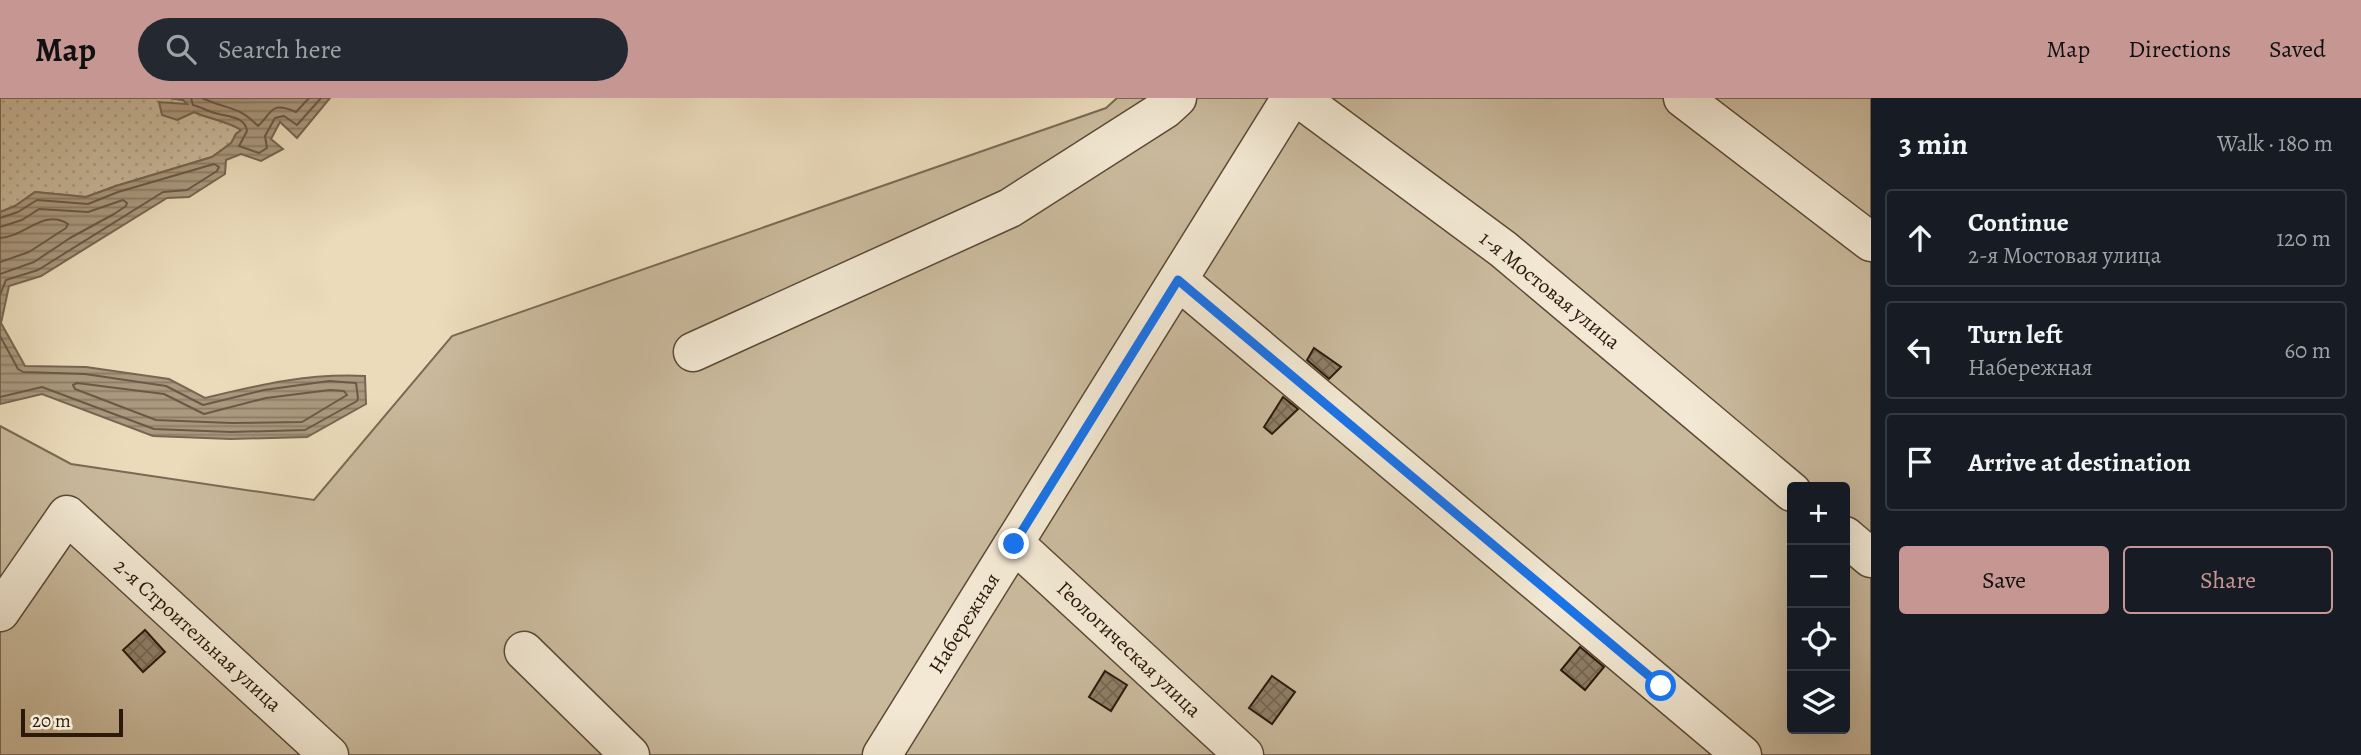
<!DOCTYPE html>
<meta charset="utf-8">
<style>
body{margin:0;font-family:Alegreya,serif;background:#242831;color:#f1f3f6}
.controls{position:absolute;right:21px;bottom:21px;display:grid;overflow:hidden;border-radius:7px;box-shadow:0 7px 28px #0002}
.controls button{width:63px;height:63px;display:grid;place-items:center;padding:0;border:0;border-bottom:2px solid #363941;background:#171b24;color:#f1f3f6;font:35px sans-serif}
.scale{position:absolute;left:21px;bottom:18px;width:102px;box-sizing:border-box;padding-left:7px;border:4px solid #2b190b;border-top:0;font-size:19px;line-height:24px;white-space:nowrap;color:#2b190b;-webkit-text-stroke:5px #f2e8d3;paint-order:stroke}
.stop{position:absolute;width:21px;height:21px;margin:-16px;border:5px solid #1a73e8;border-radius:50%;background:#fff}
.stop.end{background:#1a73e8;border-color:#fff;box-shadow:0 2px 7px #0008}
.list{margin:0;padding:0;list-style:none}
h2{display:flex;justify-content:space-between;align-items:center;height:91px;margin:0;padding:0 28px;font-size:30px}
h2 small{font-size:23px;font-weight:400;color:#9ea1a6}
.list li{display:grid;grid-template-columns:46px 1fr auto;gap:21px;align-items:center;box-sizing:border-box;height:98px;margin:0 14px 14px;padding:0 14px;border:2px solid #363941;border-radius:7px}
.list b{display:block;font-size:26px;white-space:nowrap}
.list p{margin:0;font-size:23px;white-space:nowrap;color:#9ea1a6}
.list em{font-size:23px;font-style:normal;color:#9ea1a6}
.actions{display:flex;gap:14px;padding:21px 28px}
.actions a{flex:1;padding:16px 0;border:2px solid #c59692;border-radius:7px;text-align:center;font-size:24px;color:#c59692}
.actions .main{background:#c59692;color:#111}
.icon{flex:none;width:38px;height:38px;fill:none;stroke:currentColor;stroke-width:2;stroke-linecap:round;stroke-linejoin:round}
.map{position:relative;flex:none;width:1871px;height:657px;overflow:hidden}
header{display:flex;align-items:center;gap:42px;box-sizing:border-box;height:98px;padding:0 35px;background:#c59692;color:#111}
header strong{font-size:33px}
nav{display:flex;gap:38px;margin-inline-start:auto;font-size:24px}
.search{width:490px;height:63px;background:#242831;display:flex;align-items:center;gap:18px;box-sizing:border-box;padding:0 24px;border-radius:38px;color:#9ea1a6;font-size:26px}
main{display:flex}
aside{flex:1;background:#171b24}
.map>svg:first-child{display:block}
.grass{fill:url(#grass-dots);stroke:#7a6a54;stroke-width:2}
.garden{fill:#caba9d;stroke:#7a6a54;stroke-width:2;fill-rule:evenodd}
.water{fill:url(#water-rules);stroke:#776651;stroke-width:2}
.lines{fill:none;stroke-linecap:round;stroke-linejoin:round}
.shore{stroke:#6a5945;stroke-width:2}
.building{fill:url(#building-cross-hatch);stroke:#2b190b;stroke-width:2}
.minor-casing{stroke:#5b4a37;stroke-width:41}
.minor{stroke:#f2e8d3;stroke-width:38}
.route{stroke:#1a73e8;stroke-width:9}
.labels{text-anchor:middle;stroke-width:6;stroke-linejoin:round;paint-order:stroke}
.street-label{font-size:21px;fill:#2b190b;stroke:#f2e8d3}
</style>
<header>
<strong>Map</strong>
<div class="search"><svg class="icon" aria-label="search" viewBox="0 0 24 24"><circle cx="10" cy="10" r="6"/><path d="M15 15l6 6"/></svg>Search here</div>
<nav><a>Map</a><a>Directions</a><a>Saved</a></nav>
</header>
<main>
<div class="map">
<svg width="1871" height="657" viewBox="0 0 1871 657">
<defs>
<pattern id="grass-dots" width="8" height="8" patternUnits="userSpaceOnUse" patternTransform="scale(1.75)"><rect width="8" height="8" fill="#caba9d"/><path d="M2 2h.1M6 6h.1" fill="none" stroke="#ae9f86" stroke-width="1.8" stroke-linecap="round"/></pattern>
<pattern id="water-rules" width="6" height="5" patternUnits="userSpaceOnUse" patternTransform="scale(1.75)"><rect width="6" height="5" fill="#aa997f"/><path d="M0 2.5h6" fill="none" stroke="#8b7c66"/></pattern>
<pattern id="building-cross-hatch" width="8" height="8" patternUnits="userSpaceOnUse" patternTransform="scale(1.75)"><rect width="8" height="8" fill="#8f7e67"/><path d="M0 0l8 8M0 8l8-8" fill="none" stroke="#756653"/></pattern>
</defs>
<rect width="100%" height="100%" fill="#ebdbbb"/>
<filter id="stains"><feTurbulence type="fractalNoise" baseFrequency=".00286" numOctaves="4"/><feColorMatrix values="0 0 0 0 .2 0 0 0 0 .09 0 0 0 0 .02 0 0 0 .5 -.17"/></filter>
<radialGradient id="worn" r=".72"><stop offset=".6" stop-color="#630" stop-opacity="0"/><stop offset="1" stop-color="#630" stop-opacity=".3"/></radialGradient>
<!-- grass -->
<path class="grass" d="M0 0H170L183 2 189 6 177 22 194 14C210 21 227 23 242 32L236 36 232 45 212 59 116 88 86 99 35 94 15 108 0 114Z"/>
<!-- garden -->
<path class="garden" d="M1117 0H1871V657H0V328L71 366 314 402 452 238 1106 10ZM1792 389H1845V631H1792Z"/>
<!-- water -->
<path class="water" d="M170 0H330L297 40 280 24 271 41 283 51 261 63 241 56 226 62 225 76 189 99 167 100 41 178 9 188 1 225 25 268 86 269 169 281 205 300C258 287 309 275 365 278L366 306 307 339 231 341 153 338 42 296 0 306V114L15 108 35 94 86 99 116 88 212 59 231 45 236 36 241 32C228 23 209 21 194 14L177 22 162 17 159 4 187 6 183 2Z"/>
<g class="lines">
<!-- shore -->
<path class="shore" d="M191 0 193 7C201 9 207 13 215 15 227 19 245 18 247 33L239 48 259 55 267 50 265 38 275 20 284 18 297 27 321 0
M202 0C228 12 237 7 258 28 273 14 270 3 296 14L309 0
M0 120 18 114 37 102 88 106 118 94 214 66 219 69 217 73 187 92 163 94 38 172 6 182 0 197
M0 129 22 122 39 111 88 114 123 102 127 105 126 108 114 116 70 140 34 164 0 176
M0 140C25 139 44 110 68 126L66 130 29 154 0 164
M0 238 18 271 23 274 85 276 166 288 203 307 264 292 329 283 356 285 358 300 357 303 305 332 231 334 154 331 42 289 0 299
M77 285 164 296 204 316 266 300 330 292 344 293 347 297 302 324 231 325 156 322 75 291 73 287Z"/>
</g>
<!-- building -->
<path class="building" d="M1314 250 1341 269 1329 281 1307 262Z
M1283 299 1298 311 1272 336 1264 329Z
M145 532 165 554 143 574 123 552Z
M1580 549 1604 569 1585 592 1561 572Z
M1105 573 1127 587 1111 613 1089 599Z
M1272 578 1295 594 1272 626 1249 610Z"/>
<g class="lines">
<defs>
<path id="minor" d="M1299 0 1503 151 1792 394
M1683 0 1871 144
M1178 182 1742 657
M693 254 1010 110 1165 11 1177 0
M1845 438 1871 460
M1014 445 1244 657
M0 514 67 417 329 657
M524 553 630 657
M882 657 1291 0"/>
</defs>
<!-- minor casing -->
<use href="#minor" class="minor-casing"/>
<!-- minor -->
<use href="#minor" class="minor"/>
</g>
<g class="lines">
<!-- route -->
<path class="route" d="M1014 446 1178 182 1661 588"/>
</g>
<g class="labels">
<!-- street labels -->
<g class="street-label">
<text transform="translate(1550 192) rotate(39)" y="7">1-я Мостовая улица</text>
<text transform="translate(964 525) rotate(-58)" y="7">Набережная</text>
<text transform="translate(198 537) rotate(42)" y="7">2-я Строительная улица</text>
<text transform="translate(1129 551) rotate(43)" y="7">Геологическая улица</text>
</g>
</g>
<rect width="100%" height="100%" filter="url(#stains)"/>
<rect width="100%" height="100%" fill="url(#worn)"/>
</svg>
<div class="controls">
<button>+</button>
<button>−</button>
<button><svg class="icon" aria-label="locate" viewBox="0 0 24 24"><circle cx="12" cy="12" r="6"/><path d="M12 2v4M12 18v4M2 12h4M18 12h4"/></svg></button>
<button><svg class="icon" aria-label="layers" viewBox="0 0 24 24"><path d="M12 4l9 5-9 5-9-5zM3 14l9 5 9-5"/></svg></button>
</div>
<div class="scale">20 m</div>
<div class="stop" style="left:1661px;top:588px"></div>
<div class="stop end" style="left:1014px;top:446px"></div>
</div>
<aside>
<h2>3 min<small>Walk · 180 m</small></h2>
<ul class="list">
<li><svg class="icon" aria-label="ahead" viewBox="0 0 24 24"><path d="M12 20V5M6 11l6-6 6 6"/></svg><div><b>Continue</b><p>2-я Мостовая улица</p></div><em>120 m</em></li>
<li><svg class="icon" aria-label="left" viewBox="0 0 24 24"><path d="M17 20v-9H6M10 6l-5 5 5 5"/></svg><div><b>Turn left</b><p>Набережная</p></div><em>60 m</em></li>
<li><svg class="icon" aria-label="arrive" viewBox="0 0 24 24"><path d="M6 21V4h12l-3 4 3 4H6"/></svg><div><b>Arrive at destination</b></div></li>
</ul>
<div class="actions"><a class="main">Save</a><a>Share</a></div>
</aside>
</main>
